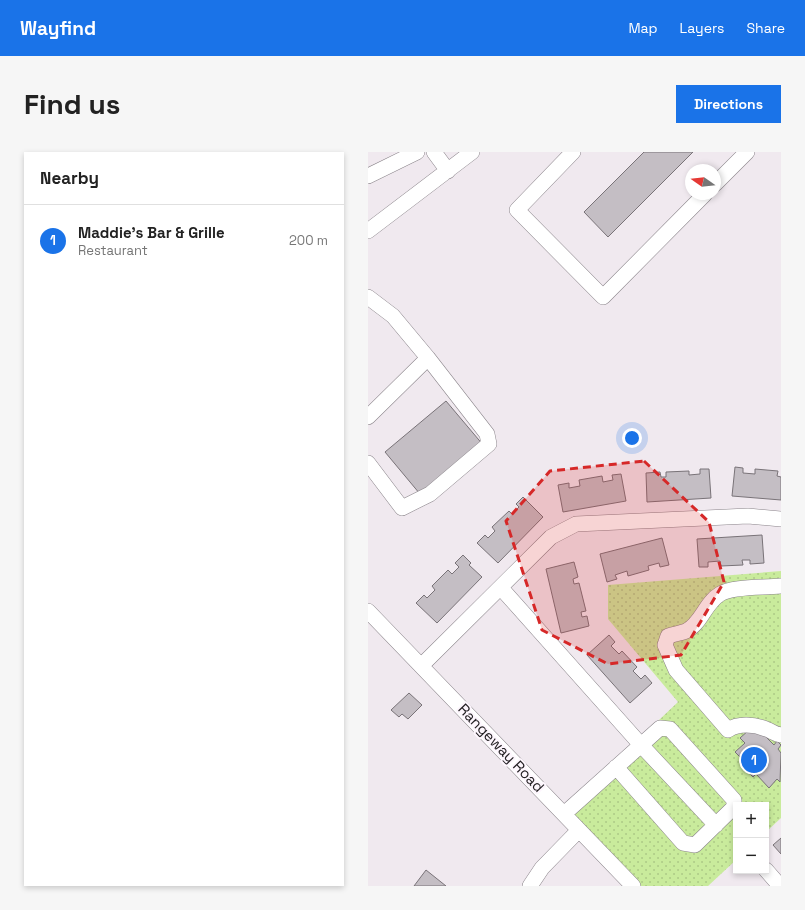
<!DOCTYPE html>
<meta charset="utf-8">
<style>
body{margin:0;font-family:"Space Grotesk",sans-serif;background:#f6f6f6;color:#222}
.controls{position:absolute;right:12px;bottom:12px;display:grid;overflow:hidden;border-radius:0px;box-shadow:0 2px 6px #0003}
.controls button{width:36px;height:36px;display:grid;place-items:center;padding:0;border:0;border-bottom:1px solid #e0e0e0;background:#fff;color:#222;font:20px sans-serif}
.compass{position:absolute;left:317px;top:12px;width:36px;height:36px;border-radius:50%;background:#fff;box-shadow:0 2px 6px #0003;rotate:284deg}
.you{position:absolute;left:264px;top:286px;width:14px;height:14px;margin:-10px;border:3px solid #fff;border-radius:50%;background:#1a73e8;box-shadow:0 0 0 6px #1a73e833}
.badge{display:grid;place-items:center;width:26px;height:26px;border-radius:50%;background:#1a73e8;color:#fff;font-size:13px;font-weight:700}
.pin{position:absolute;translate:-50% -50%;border:2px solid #fff;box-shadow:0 1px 4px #0006}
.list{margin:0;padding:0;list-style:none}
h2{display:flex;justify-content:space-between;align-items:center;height:52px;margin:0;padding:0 16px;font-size:17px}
h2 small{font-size:13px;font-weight:400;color:#767676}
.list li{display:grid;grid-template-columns:26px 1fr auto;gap:12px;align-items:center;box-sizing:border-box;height:72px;padding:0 16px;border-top:1px solid #e0e0e0}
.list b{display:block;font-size:15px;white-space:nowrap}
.list p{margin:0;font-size:13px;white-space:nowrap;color:#767676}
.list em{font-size:13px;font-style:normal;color:#767676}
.map{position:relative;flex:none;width:413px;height:734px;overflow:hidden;border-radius:0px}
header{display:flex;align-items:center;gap:24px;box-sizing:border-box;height:56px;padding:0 20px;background:#1a73e8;color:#fff}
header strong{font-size:19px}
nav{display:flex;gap:22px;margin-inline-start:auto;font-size:14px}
.intro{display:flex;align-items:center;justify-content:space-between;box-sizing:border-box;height:96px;padding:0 24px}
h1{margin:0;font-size:28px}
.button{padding:10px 18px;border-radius:0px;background:#1a73e8;color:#fff;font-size:14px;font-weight:700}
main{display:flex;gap:24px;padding:0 24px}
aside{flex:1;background:#fff;border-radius:0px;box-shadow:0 2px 6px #0003}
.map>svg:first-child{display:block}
.grass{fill:url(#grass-dots)}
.building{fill:#c4bec4;stroke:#797378}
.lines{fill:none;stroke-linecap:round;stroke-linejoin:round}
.minor-casing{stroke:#8a848a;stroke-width:16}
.minor{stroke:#fff;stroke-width:15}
.marked{fill:#d62828;fill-opacity:0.2;stroke:#d62828;stroke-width:3;stroke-dasharray:8 5;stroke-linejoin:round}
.labels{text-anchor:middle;stroke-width:4;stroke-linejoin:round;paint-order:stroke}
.street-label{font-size:15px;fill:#201d20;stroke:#fdf6fd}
</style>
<header>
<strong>Wayfind</strong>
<nav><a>Map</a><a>Layers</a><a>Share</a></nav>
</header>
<div class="intro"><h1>Find us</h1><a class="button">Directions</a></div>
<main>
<aside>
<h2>Nearby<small></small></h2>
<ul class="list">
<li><span class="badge">1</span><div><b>Maddie's Bar &amp; Grille</b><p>Restaurant</p></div><em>200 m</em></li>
</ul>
</aside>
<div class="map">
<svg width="413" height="734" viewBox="0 0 413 734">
<defs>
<pattern id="grass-dots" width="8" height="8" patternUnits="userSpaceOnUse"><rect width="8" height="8" fill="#c9eb9c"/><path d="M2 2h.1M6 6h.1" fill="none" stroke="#acc986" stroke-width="1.8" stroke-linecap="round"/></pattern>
</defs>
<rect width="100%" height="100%" fill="#f0e9ef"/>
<!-- grass -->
<path class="grass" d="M413 419V666L398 680V653H368V708L340 734H272L197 657 310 550 240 467V433Z"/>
<!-- building -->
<path class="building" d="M276 0H325L240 85 216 60Z
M78 249 116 294 52 342 17 300Z
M367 315 375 316V321L387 322V317L410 319 409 324 413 325V348L364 344Z
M332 317H341L343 346 279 350 278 321 292 320 293 325H298V320L321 319V323L332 322Z
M253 322 258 349 195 360 190 333 201 331V336L212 334 211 328 234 324 235 330 245 328 244 323Z
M155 345 175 365 130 411 109 391 117 383 120 386 127 379 124 375 141 359 144 362 151 355 148 352Z
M394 383 396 411 382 412V408H374L375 413 353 414 352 409 340 410V415H331L329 387Z
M294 386 301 413 292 415 291 411 280 414 281 418 260 424 259 419 247 423 249 427 239 430 232 402Z
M95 403 103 411 101 413 114 425 69 471 48 451 56 443 59 446 67 438 64 434 80 418 84 422 91 415 87 411Z
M206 410 210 425 205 427 206 432 211 431 218 459 213 460 214 465 219 464 221 474 193 481 178 417Z
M241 483 247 490 243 494 251 502 254 499 269 515 265 519 273 527 277 523 284 531 262 551 219 503Z
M41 541 54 553 40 567 34 562 31 565 23 558Z
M381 578H391L406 593 409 589 413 593 410 597 413 601 412 630 409 627 401 636 388 622 385 625 377 617 381 614 367 600 377 591 372 586Z
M413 686V702L405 693Z
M58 718 78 734H46Z"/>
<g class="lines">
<defs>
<path id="minor" d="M66 0 80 19
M205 0 149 58 235 145 337 42
M0 24 49 0
M347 32 379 0
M0 79 104 0
M0 145 25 164 60 206 0 265
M0 311 34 356 62 342 121 292 119 282 60 206
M413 434C396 436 365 434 352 442 337 451 333 472 318 479 313 481 306 482 300 484L297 493 308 518 360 578C370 571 386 572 398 577 404 579 406 582 413 583
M133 436 273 593 348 673
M0 459 265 734
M54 513 183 385 208 372 380 364 413 367
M196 662 292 576 302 577 366 648V655L327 693 315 691 248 615
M398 718 412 734
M162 734 174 716 211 678"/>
</defs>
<!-- minor casing -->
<use href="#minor" class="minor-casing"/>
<!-- minor -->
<use href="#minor" class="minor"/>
</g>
<!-- marked area -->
<path class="marked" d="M276 309 341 370 356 430 313 503 240 512 174 478 138 369 182 319Z"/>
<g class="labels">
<!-- street labels -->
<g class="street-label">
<text transform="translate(133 596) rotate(46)" y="5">Rangeway Road</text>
</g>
</g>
</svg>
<div class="controls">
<button>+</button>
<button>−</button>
</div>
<svg class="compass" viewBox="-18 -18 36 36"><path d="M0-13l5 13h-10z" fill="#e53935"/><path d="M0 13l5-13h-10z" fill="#767676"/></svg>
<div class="you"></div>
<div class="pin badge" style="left:386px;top:608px">1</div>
</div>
</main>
